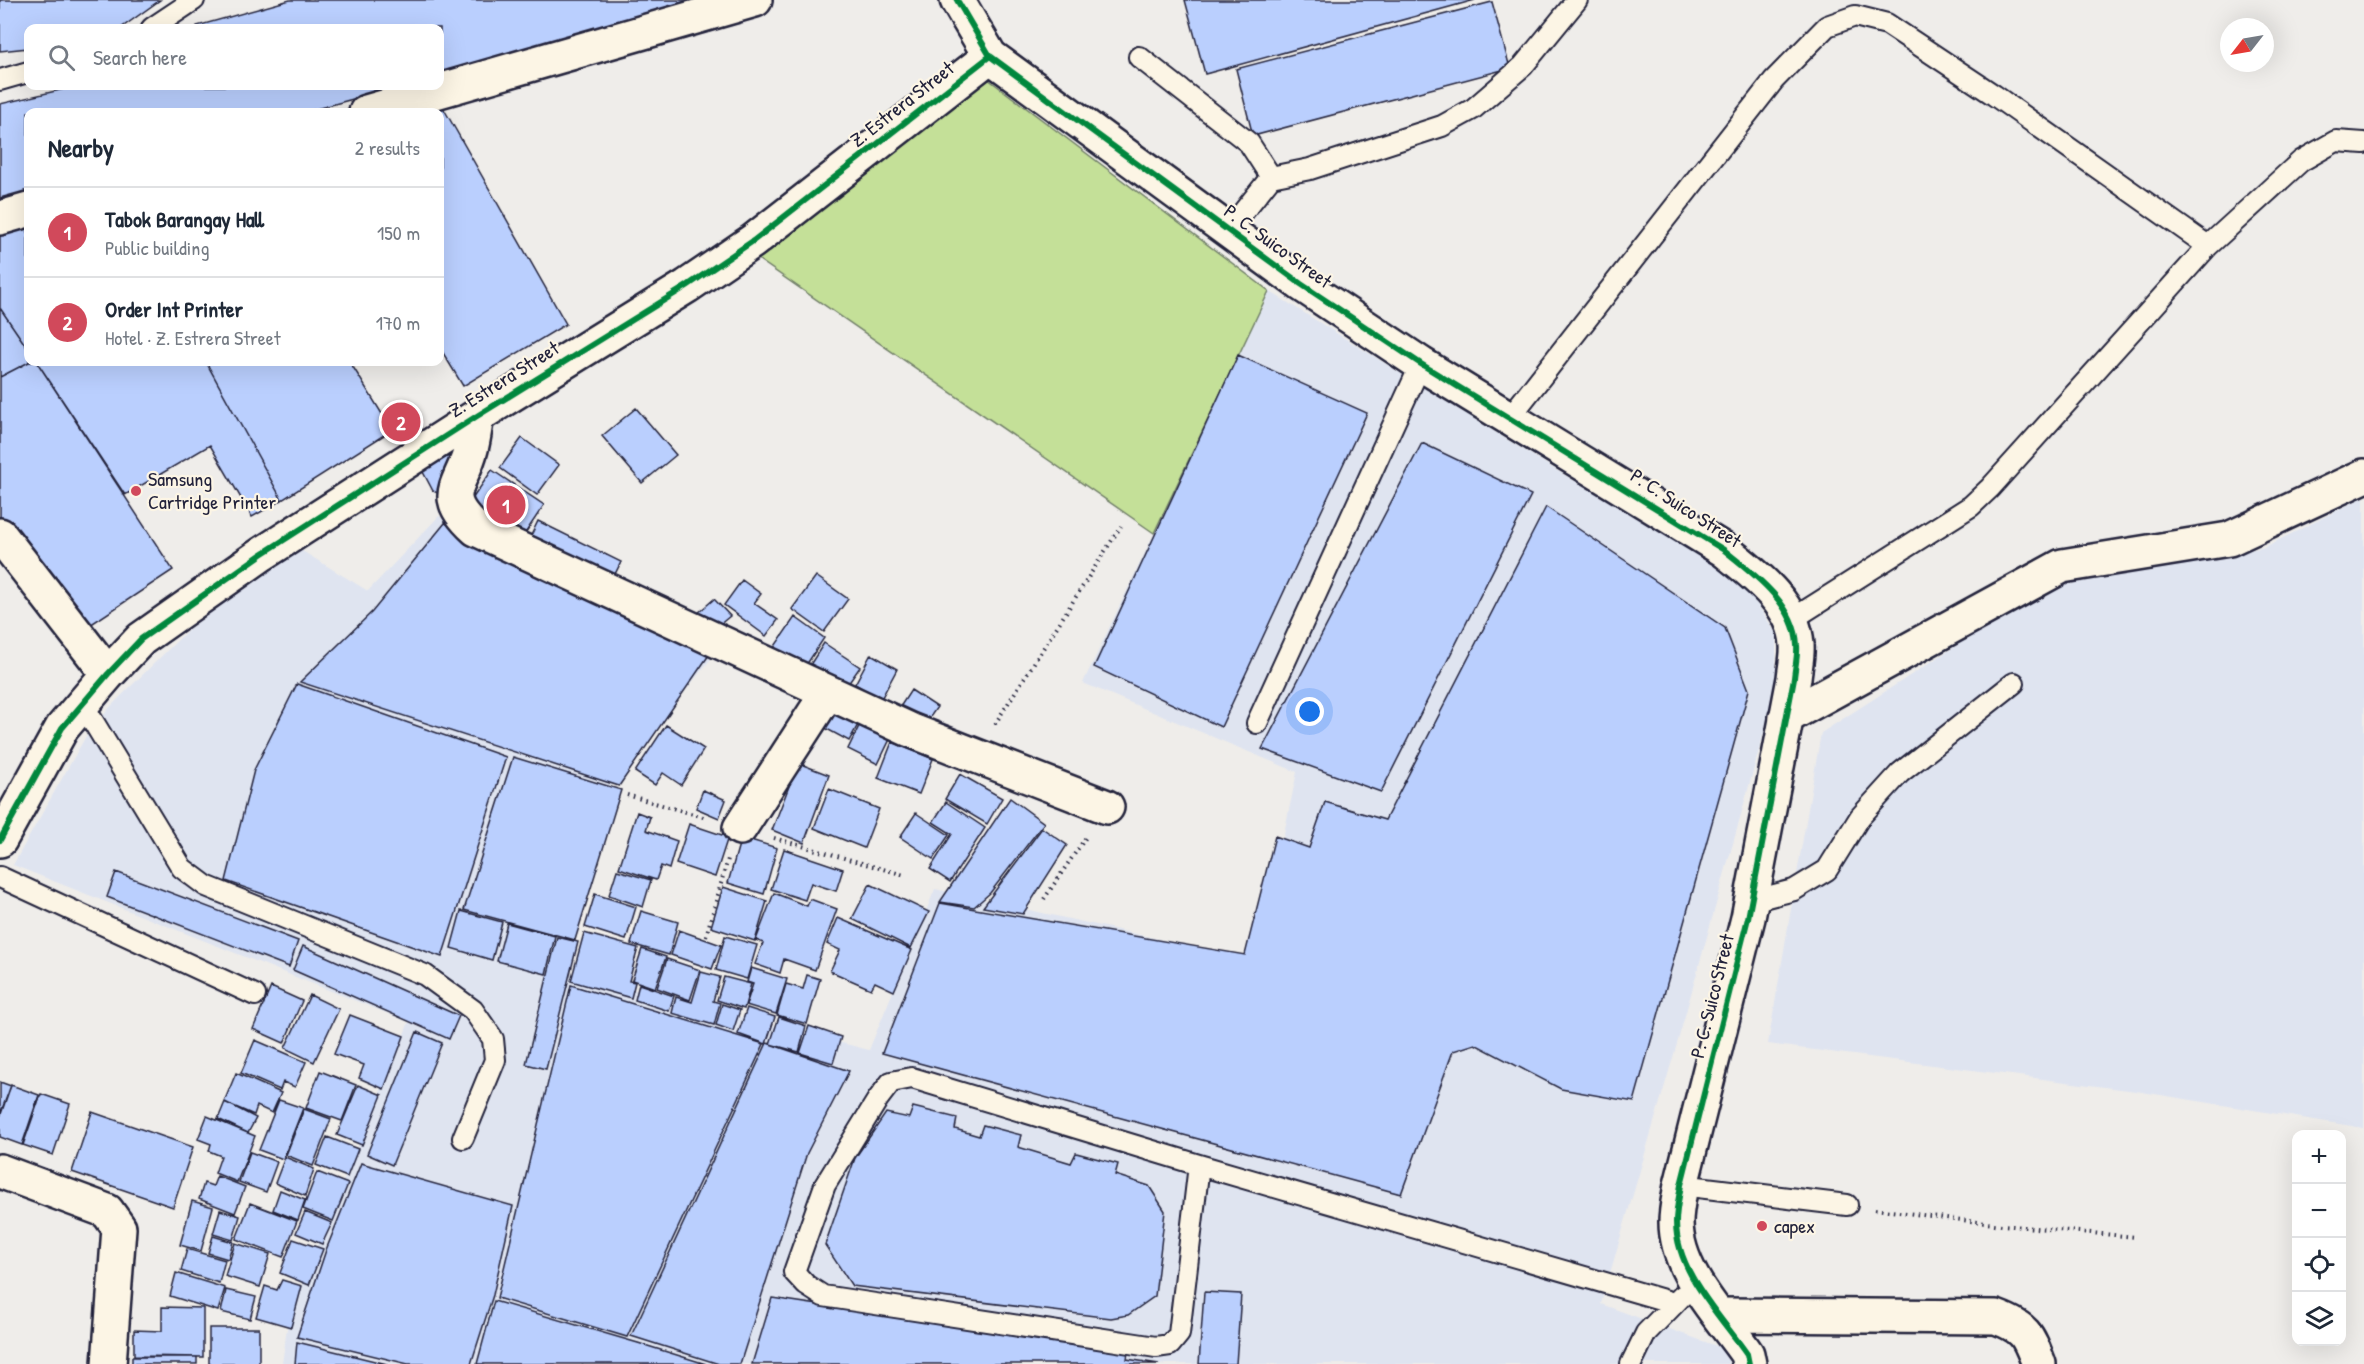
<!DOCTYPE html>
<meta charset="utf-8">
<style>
body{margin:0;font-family:"Patrick Hand",sans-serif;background:#f2f2f3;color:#1f2937}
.controls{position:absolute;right:18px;bottom:18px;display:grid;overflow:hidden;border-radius:12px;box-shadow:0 6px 24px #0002}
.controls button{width:54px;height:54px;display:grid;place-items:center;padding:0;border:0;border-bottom:2px solid #e0e1e3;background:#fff;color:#1f2937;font:30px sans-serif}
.compass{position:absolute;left:2220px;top:18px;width:54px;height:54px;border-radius:50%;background:#fff;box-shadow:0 6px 24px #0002;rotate:239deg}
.you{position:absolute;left:1310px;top:712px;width:21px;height:21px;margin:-15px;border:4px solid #fff;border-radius:50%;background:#1a73e8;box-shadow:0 0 0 9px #1a73e833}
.badge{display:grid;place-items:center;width:39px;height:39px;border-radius:50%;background:#d1495b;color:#fff;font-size:20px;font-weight:700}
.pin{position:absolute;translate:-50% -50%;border:3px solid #fff;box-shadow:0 2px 6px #0006}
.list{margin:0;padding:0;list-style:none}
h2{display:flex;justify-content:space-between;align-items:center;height:78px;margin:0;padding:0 24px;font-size:26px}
h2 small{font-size:20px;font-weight:400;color:#747a83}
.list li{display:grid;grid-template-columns:39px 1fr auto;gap:18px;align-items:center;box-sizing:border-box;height:90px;padding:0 24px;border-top:2px solid #e0e1e3}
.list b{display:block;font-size:22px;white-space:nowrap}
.list p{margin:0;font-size:20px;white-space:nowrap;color:#747a83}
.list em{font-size:20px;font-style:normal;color:#747a83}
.icon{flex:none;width:33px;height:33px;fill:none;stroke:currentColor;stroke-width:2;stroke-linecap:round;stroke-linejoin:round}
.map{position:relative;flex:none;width:2364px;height:1364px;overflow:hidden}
.search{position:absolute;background:#fff;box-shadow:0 6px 24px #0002;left:24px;top:24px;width:420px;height:66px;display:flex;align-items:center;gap:15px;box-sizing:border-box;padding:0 21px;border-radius:12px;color:#747a83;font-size:22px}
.panel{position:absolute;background:#fff;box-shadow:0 6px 24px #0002;left:24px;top:108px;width:420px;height:258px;border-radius:12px}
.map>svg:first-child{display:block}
.built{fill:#dfe4f0}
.green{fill:#c4e098;stroke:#73816a;stroke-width:1.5}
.building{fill:#bacffe;stroke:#22223b;stroke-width:1.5}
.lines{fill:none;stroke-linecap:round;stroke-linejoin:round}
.service-casing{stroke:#22223b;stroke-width:24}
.minor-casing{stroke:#22223b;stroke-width:38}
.tertiary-casing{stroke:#22223b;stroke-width:38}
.path{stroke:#22223b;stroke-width:4;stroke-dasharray:1.5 4.5;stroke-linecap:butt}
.service{stroke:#fcf5e5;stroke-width:20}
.minor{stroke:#fcf5e5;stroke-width:33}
.tertiary{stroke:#fcf5e5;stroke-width:33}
.cycleway-casing{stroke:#fcf5e5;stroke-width:10}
.cycleway{stroke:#00873e;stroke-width:6}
.poi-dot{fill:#d1495b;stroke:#fcf5e5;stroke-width:2}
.labels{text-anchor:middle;stroke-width:4.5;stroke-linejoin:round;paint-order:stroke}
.street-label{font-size:20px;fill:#22223b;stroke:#fcf5e5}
.poi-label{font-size:20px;fill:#22223b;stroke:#fcf5e5;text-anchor:start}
</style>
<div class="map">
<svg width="2364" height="1364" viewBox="0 0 2364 1364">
<rect width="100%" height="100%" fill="#efedea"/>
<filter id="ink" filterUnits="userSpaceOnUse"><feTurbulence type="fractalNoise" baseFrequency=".0167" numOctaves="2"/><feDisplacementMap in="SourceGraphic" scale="12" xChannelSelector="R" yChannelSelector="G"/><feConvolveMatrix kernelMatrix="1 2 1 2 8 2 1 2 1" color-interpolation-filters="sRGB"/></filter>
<g filter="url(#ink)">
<!-- built -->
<path class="built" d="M1269 291 1551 467 1739 577 1776 633V689L1681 1030 1601 1304 1730 1351 1728 1364H282L287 1328 319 1240 409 1022 13 865 86 736 112 705 190 628 299 549 368 591 439 516 719 649 613 780 566 972 869 1050 935 889 1257 961 1297 772 1083 683Z
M2364 497V1128L2136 1091 1768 1044 1821 733 2044 589 2265 547Z"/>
<!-- green -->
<path class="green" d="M988 79 1269 291 1154 533 755 257Z"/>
<!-- building -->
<path class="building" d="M0 0H160L121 28H28V48L0 51Z
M290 0H706L440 75V28H197V26Z
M1185 0H1475L1205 74Z
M1492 2 1510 68 1253 136 1236 69Z
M77 86H401L305 112H28V190L0 198V104Z
M436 95 566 324 463 386 440 348V112H374Z
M28 210V349L0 308V219Z
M0 308 28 349 29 362 0 377Z
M1238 355 1367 413 1221 727 1094 667Z
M29 362H37L173 570 87 627 0 523V377Z
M37 362H206L282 500 252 517 210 445 125 495Z
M206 362H350L392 430 282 500Z
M636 408 676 455 642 483 602 436Z
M522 438 559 465 537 495 500 468Z
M1422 443 1531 495 1381 792 1262 749Z
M460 450 444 496 433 491 422 470Z
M492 470 544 505 520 541 468 505Z
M1546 507 1725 628 1749 690 1634 1102 1561 1089 1475 1044 1453 1051 1401 1194 882 1053 940 903 1245 955 1275 836 1309 848 1325 802 1385 820Z
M538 521 621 562 609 586 526 546Z
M445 523 711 652 619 786 300 682 372 612Z
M816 576 848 599 824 632 792 609Z
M742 580 761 594 754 603 778 620 766 636 724 605Z
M714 599 730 616 713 630 698 613Z
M795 617 824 638 801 673 771 652Z
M824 643 860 667 841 694 806 671Z
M871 654 897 669 881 699 855 684Z
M297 684 506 757 442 957 226 881 254 770Z
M911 690 937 707 921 730 896 713Z
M838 706 861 719 849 741 825 728Z
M862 720 892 735 878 764 848 749Z
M666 725 704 749 681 785 663 773 655 785 635 772Z
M892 742 933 759 919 794 878 778Z
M513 757 621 790 575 940 464 910Z
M798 763 829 775 804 843 772 830Z
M960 774 1002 798 987 824 945 799Z
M829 789 879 809 864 848 814 828Z
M703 790 726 800 719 818 696 808Z
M1010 798 1044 823 990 893 974 907 940 902Z
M946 802 985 828 950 882 930 869 952 834 933 822Z
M637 812 650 817 646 830 677 841 669 869 661 866 656 880 619 868Z
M916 813 949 835 933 859 900 837Z
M689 824 728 837 715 877 676 864Z
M1042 828 1067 845 1023 914 983 907Z
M741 837 777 848 764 894 728 883Z
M784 849 843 869 836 891 811 883 805 900 771 889Z
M617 870 651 880 643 907 609 895Z
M116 872 298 941 289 967 107 897Z
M870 884 929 912 911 948 852 919Z
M723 887 767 901 755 941 711 927Z
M774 893 807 906 810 899 837 909 815 970 784 959 780 973 755 964 763 943 756 940Z
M595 894 636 907 626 940 585 927Z
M461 911 502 922 492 960 451 948Z
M641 911 678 922 669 955 631 944Z
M838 918 912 950 894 991 875 982 871 989 830 971 840 950 827 944Z
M507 923 555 936 546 974 497 961Z
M679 930 721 945 712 969 671 955Z
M584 933 638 948 629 981 635 982 631 998 571 981Z
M725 936 757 945 747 979 716 970Z
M557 937 578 942 546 1069 526 1064Z
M303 946 459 1016 449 1039 293 970Z
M642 949 666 957 655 988 632 980Z
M667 959 700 970 690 1000 657 988Z
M751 968 787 979 776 1014 746 1005 753 984 747 982Z
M701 972 720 977 713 1001 720 1003 714 1025 672 1013 676 997 692 1002Z
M807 975 820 979 807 1024 777 1015 786 984 803 989Z
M724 977 751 984 744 1009 717 1000Z
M639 984 674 996 669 1011 635 1000Z
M571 985 764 1044 627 1337 497 1298Z
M271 987 302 1001 284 1043 253 1029Z
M310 995 339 1009 314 1062 285 1048Z
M722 1004 740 1010 733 1031 716 1025Z
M747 1008 775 1017 766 1044 738 1034Z
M350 1015 404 1036 384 1089 359 1078 364 1065 334 1054Z
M779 1017 806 1026 799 1052 770 1044Z
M809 1026 841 1037 833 1063 800 1053Z
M417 1032 442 1043 392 1165 367 1154Z
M255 1040 306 1062 295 1087 283 1082 280 1090 241 1073Z
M767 1043 849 1071 807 1153 740 1364H719L631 1336Z
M320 1071 356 1085 342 1121 306 1108Z
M236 1073 281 1093 272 1113 257 1106 254 1115 224 1102Z
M0 1082 11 1086 0 1114Z
M11 1085 39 1095 22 1145 0 1137V1117Z
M358 1085 382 1095 362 1145 337 1135Z
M41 1094 70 1104 53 1155 23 1145Z
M279 1100 303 1108 283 1159 259 1150Z
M225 1102 256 1118 248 1133 218 1119Z
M913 1107 957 1118 955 1129 979 1136 983 1125 1021 1135 1018 1147 1071 1163 1076 1153 1118 1164 1115 1175 1149 1186 1165 1211 1155 1296 1128 1315 1111 1318 852 1286 825 1245 855 1158 886 1113 909 1118Z
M304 1109 331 1119 313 1166 286 1155Z
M92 1112 193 1147 173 1207 72 1172Z
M207 1116 255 1136 237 1182 215 1173 221 1156 209 1151 211 1144 198 1139Z
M327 1137 358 1149 347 1177 316 1165Z
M250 1152 277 1162 266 1192 239 1182Z
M285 1157 314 1169 305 1196 275 1183Z
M361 1163 513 1206 493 1295 471 1364H408L297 1337 326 1250Z
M317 1172 348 1184 333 1221 303 1209Z
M217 1176 245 1187 235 1213 199 1199 204 1183 213 1186Z
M280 1190 305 1200 298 1220 273 1210Z
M192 1201 213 1207 201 1251 180 1245Z
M250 1203 297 1221 283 1257 236 1239Z
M220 1210 240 1216 233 1240 213 1234Z
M305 1212 332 1223 322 1244 296 1233Z
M213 1236 233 1242 228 1259 208 1253Z
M293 1239 323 1249 309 1285 280 1273Z
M235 1243 270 1254 260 1287 225 1276Z
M187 1249 225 1260 219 1283 181 1271Z
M176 1273 225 1288 218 1311 170 1296Z
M282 1280 302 1286 291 1327 256 1317 265 1286 277 1290Z
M226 1290 256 1297 250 1319 221 1312Z
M1204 1292 1241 1294 1236 1364H1199Z
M772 1298 1128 1352 1127 1359 1159 1364H752Z
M494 1301 638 1343 706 1364H477Z
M162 1307 203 1308V1357L134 1356V1330L162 1331Z
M209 1328H259V1364H209Z
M297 1342 387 1364H295Z
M132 1357H197V1364H132Z"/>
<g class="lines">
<defs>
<path id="service" d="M152 28 194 0
M1139 57 1249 143 1271 177
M0 80 28 72
M1228 231 1271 177 1310 169 1442 126 1473 109 1523 66 1577 0
M1510 417 1774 80 1827 26 1855 16 1887 24 1994 95 2208 246
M1791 620 1971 506 1990 488 2208 246 2301 161 2336 141 2364 143
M82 703 182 868 206 886 425 975 473 1010 493 1039 495 1060 463 1138
M1257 723 1421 364
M0 877 255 995
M1751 901 1794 890 1827 870 1860 817 1900 773 2014 683
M1199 1165 1179 1334 1170 1345 1156 1347 823 1296 806 1285 794 1272 825 1185 878 1099 891 1082 912 1078 1199 1165 1674 1303
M1681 1185 1847 1205
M1631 1364 1646 1333 1682 1296"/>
<path id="minor" d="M366 112 755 0
M0 218 28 210
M477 416C475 427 474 438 471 449 461 487 438 495 476 529L910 730 1107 807
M0 535 108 674
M1786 717 2062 566 2229 539 2364 476
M740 828 828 692
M0 840 62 728 108 674 141 639 262 554 477 416 687 286 753 241 990 56
M0 1171 107 1211 119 1228 109 1364
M1720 1315 1996 1317C2026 1328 2028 1335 2039 1364"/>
<path id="tertiary" d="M957 0 990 56 1301 284 1421 364 1724 550C1754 574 1795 604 1797 645 1798 655 1795 667 1794 678L1748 918 1681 1185C1679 1197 1676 1210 1676 1222 1676 1272 1720 1315 1747 1354L1749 1364"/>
</defs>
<!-- service casing -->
<use href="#service" class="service-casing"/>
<!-- minor casing -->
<use href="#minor" class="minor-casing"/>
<!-- tertiary casing -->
<use href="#tertiary" class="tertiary-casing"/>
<!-- path -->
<path class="path" d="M995 724 1121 526
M627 795 707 818
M774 838 904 875
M1044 899 1086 837
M706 936 728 859
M1875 1209 2002 1225 2136 1237"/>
<!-- service -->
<use href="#service" class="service"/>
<!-- minor -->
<use href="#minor" class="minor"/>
<!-- tertiary -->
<use href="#tertiary" class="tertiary"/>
<defs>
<path id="cycleway" d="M957 0 990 56 1301 284 1421 364 1724 550C1754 574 1795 604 1797 645 1798 655 1795 667 1794 678L1748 918 1681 1185C1679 1197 1676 1210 1676 1222 1676 1272 1720 1315 1747 1354L1749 1364
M0 840 62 728 108 674 141 639 262 554 477 416 687 286 753 241 990 56"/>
</defs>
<!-- cycleway casing -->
<use href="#cycleway" class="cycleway-casing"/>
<!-- cycleway -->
<use href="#cycleway" class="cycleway"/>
</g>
</g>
<!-- markers -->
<g class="poi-dot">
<circle cx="136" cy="491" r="6"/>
<circle cx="1762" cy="1226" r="6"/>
</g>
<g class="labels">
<!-- street labels -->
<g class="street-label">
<text transform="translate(902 104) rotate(-38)" y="7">Z. Estrera Street</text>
<text transform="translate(1278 246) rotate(36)" y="7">P. C. Suico Street</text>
<text transform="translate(504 379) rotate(-32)" y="7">Z. Estrera Street</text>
<text transform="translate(1686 508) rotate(33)" y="7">P. C. Suico Street</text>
<text transform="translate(1712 996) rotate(-76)" y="7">P. C. Suico Street</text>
</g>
<!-- poi labels -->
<g class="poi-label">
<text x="148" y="486">Samsung<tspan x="148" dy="23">Cartridge Printer</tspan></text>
<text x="1774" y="1233">capex</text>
</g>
</g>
</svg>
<div class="controls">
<button>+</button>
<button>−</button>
<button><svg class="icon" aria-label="locate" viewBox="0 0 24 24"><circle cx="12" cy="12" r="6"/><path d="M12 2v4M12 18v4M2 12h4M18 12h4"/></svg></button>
<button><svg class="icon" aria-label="layers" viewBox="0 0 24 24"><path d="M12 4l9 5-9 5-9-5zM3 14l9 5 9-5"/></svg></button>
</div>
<svg class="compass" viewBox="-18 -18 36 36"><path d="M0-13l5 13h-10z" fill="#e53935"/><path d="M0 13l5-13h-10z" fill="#747a83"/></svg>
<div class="you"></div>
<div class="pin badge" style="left:506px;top:505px">1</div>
<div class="pin badge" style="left:401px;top:422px">2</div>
<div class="search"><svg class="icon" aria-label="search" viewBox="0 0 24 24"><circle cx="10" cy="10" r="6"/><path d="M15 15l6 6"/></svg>Search here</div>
<section class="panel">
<h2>Nearby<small>2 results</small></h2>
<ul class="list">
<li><span class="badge">1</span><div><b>Tabok Barangay Hall</b><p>Public building</p></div><em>150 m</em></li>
<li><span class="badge">2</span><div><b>Order Int Printer</b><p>Hotel · Z. Estrera Street</p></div><em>170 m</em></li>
</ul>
</section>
</div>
